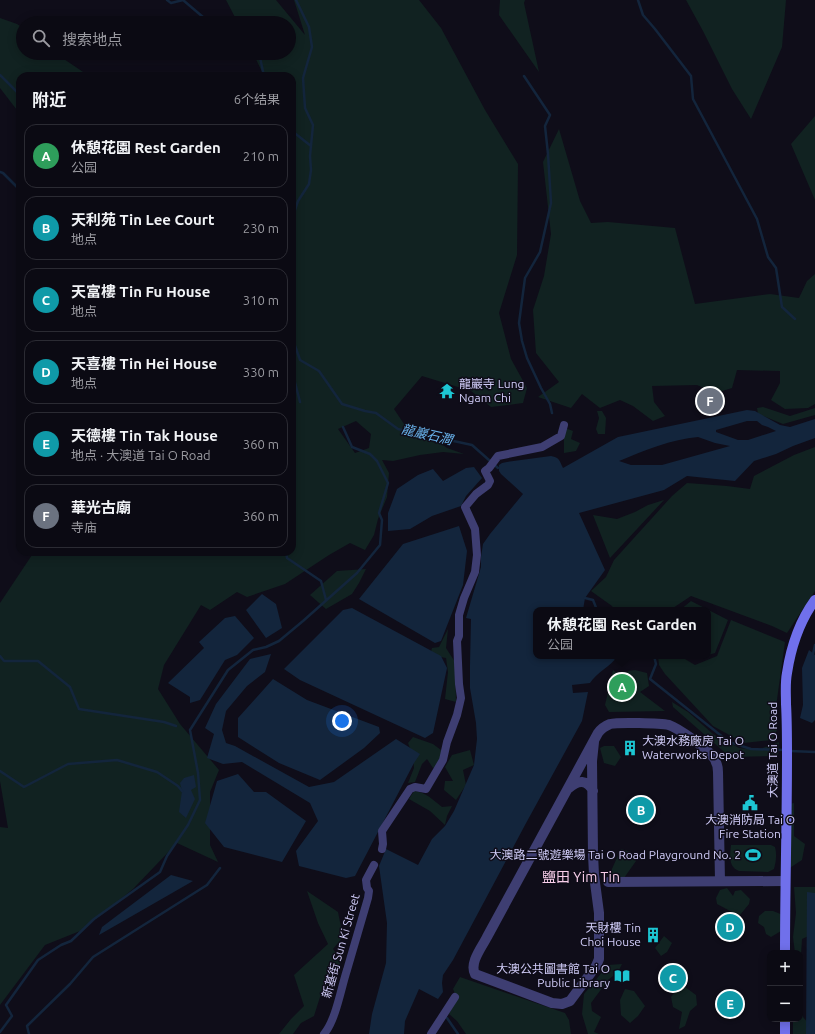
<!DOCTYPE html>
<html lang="zh">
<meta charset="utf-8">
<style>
body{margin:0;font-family:Ubuntu,"Noto Sans SC",sans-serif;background:#191821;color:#f1f3f6}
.controls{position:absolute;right:12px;bottom:12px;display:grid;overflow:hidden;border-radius:8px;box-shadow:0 2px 10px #0003}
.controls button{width:36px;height:36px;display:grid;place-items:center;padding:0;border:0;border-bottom:1px solid #2b2b33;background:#0b0a13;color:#f1f3f6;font:20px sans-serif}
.you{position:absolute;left:342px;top:721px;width:14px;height:14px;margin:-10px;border:3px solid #fff;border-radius:50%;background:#1a73e8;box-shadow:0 0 0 6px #1a73e833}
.badge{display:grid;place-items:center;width:26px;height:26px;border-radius:50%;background:#db2777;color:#fff;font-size:13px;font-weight:700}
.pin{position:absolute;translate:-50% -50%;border:2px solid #fff;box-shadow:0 1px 4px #0006}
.popup{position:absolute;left:533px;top:607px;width:178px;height:52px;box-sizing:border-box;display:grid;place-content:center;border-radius:8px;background:#0b0a13;filter:drop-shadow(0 1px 3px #0005);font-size:13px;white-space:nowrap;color:#9a9aa0}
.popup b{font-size:15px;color:#f1f3f6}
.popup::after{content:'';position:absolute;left:50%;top:100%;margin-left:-8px;border:8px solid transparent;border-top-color:#0b0a13}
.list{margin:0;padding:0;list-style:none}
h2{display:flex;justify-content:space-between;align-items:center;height:52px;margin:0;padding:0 16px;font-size:17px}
h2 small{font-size:13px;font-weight:400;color:#9a9aa0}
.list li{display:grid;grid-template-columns:26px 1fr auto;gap:12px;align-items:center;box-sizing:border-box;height:64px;margin:0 8px 8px;padding:0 8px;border:1px solid #2b2b33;border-radius:12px}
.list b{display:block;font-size:15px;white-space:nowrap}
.list p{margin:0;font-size:13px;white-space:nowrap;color:#9a9aa0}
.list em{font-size:13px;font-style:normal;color:#9a9aa0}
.icon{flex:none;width:22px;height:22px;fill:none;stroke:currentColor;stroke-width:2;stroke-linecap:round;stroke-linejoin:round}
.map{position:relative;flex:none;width:815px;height:1034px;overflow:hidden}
.search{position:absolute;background:#0b0a13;box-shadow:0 2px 10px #0003;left:16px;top:16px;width:280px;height:44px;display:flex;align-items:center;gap:10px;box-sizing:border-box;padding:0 14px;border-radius:22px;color:#9a9aa0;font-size:15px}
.panel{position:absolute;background:#0b0a13;box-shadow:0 2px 10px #0003;left:16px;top:72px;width:280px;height:484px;border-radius:12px}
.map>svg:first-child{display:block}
.green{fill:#112221;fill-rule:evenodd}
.water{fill:#13253c;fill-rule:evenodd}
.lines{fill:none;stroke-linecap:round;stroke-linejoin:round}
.stream{stroke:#13253c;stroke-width:2.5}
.pedestrian{stroke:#3e3e72;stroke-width:8}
.minor{stroke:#3e3e72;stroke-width:10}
.secondary{stroke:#7070eb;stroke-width:10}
.labels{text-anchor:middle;stroke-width:3;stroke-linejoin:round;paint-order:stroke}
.poi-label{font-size:12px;fill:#d0ccf8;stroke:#0f0d19;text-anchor:end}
.street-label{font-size:12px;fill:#d0ccf8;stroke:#0f0d19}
.water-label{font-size:13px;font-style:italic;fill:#68b1ea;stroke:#0f0d19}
.quarter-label{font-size:14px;fill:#f8ceea;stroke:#0f0d19}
</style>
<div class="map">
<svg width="815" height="1034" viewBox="0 0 815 1034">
<rect width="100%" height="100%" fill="#0f0d19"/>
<!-- green -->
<path class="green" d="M226 0H276L305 35 294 0H419L441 28 485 110 518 164 517 255 499 313 511 359 527 388 523 403 491 407 471 391 422 376 394 409 406 427 426 440H436L447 448 464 454 443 452 420 455 393 461 382 460 389 473 387 497 378 519 374 535 365 550 350 543 329 555 285 584 247 597 237 592 210 610 201 605 164 665 158 689 180 724 219 770 210 792V845L218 862 177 843 133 889 102 914 80 931 45 945 0 1005V827L8 828 0 781V603L34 552H292V76H264L253 53H289V23H238ZM356 421 371 434 369 448 355 453 338 429Z
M500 0H525L524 3 539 72 499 15Z
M686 0H786L782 47 751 119 732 89 703 31Z
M0 18 17 24 23 28V53H55L89 76H20V114L0 88Z
M815 116V200L791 144Z
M559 129 580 201 591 223 608 222 675 228 695 304 770 294 799 298 807 281 815 274V404L808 408 785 409 771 400 780 383V371L737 370 732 388 716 393 697 385 652 386 654 402 665 416 653 421 633 406 620 400 600 408 582 394 571 408 538 397 559 382 536 353 533 310 544 276 551 234 543 162Z
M763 407 790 416 815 408V415L783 424 758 414 757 408Z
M597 411H602L606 418 605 434H598L596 429 599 418Z
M565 428 573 431 571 439 580 443 576 451 564 453V437Z
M815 447V591L787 633 772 626 691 596 670 610H614L612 606 591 591 606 577 614 560 672 496 687 483 727 486 750 489 754 476 794 455Z
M664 500 610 558 593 515 617 519 635 512 648 505Z
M366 569 359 583 352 594 326 609 310 595 337 571Z
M691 601 728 620 715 653 708 655V610H680Z
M731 620 785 642 775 714 777 730 772 740 744 743 713 726 665 674 659 665 658 656H680L695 665 717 656Z
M448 629 446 648 455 662 456 702 445 699 448 672 446 658 430 655 432 648 439 647Z
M613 670 624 679 628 671 635 670 647 673 649 686 640 692 665 711 609 712 605 705Z
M672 702 688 712 713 734 739 748 757 750 779 742 778 756 730 757 673 707Z
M413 737 433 744 441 750 444 764 433 768 427 759 422 764 415 782 408 783 414 768 413 756 408 743Z
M604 746H614L621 757 615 766 604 763 600 748Z
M470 750 474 765 463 770 466 785 456 800 444 790 445 781H453L445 767 452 755Z
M414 791C426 792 433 800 442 807L452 806 447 816 445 825 430 811 409 799Z
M794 803V836L805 844 802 860 788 869 789 804Z
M731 845H771L775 847C777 854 776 862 774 869L768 872 739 871C728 867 730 855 731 845Z
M621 849 631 852 636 861 624 878 612 876 611 871Z
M794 887H815V933L802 939 800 971V953H795L793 937 796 913Z
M727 888 733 896 735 891 741 890 750 899 749 904 740 915 732 912 717 904 716 898 720 890Z
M307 891 338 912 343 937 333 949 341 960 330 994 320 997 314 1016 301 1023 293 1034H279L291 1019 304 1006 294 975 328 944 318 923Z
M765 911H773L783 915 781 931 771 937 766 934 764 927 758 923 759 916Z
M664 936 672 943 667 952 661 956 655 948Z
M622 964 618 972 608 980 591 1003 592 1011 601 1017 594 1032 599 1034H588L582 1014 584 994 608 965Z
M460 977 565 1013 569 1020 571 1034H466L457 1021 449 1014 457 998 453 989Z
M681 984 696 995 697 1005 690 1011 685 1026 679 1029 682 1012 673 1007 671 997Z
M800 988 802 990 803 1017 815 1031 812 1034H793V1019H800Z
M625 989 634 991 645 1006 638 1016 630 1023 621 1015 620 1000Z"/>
<!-- water -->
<path class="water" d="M747 410 755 411 780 425 790 427 815 419V438L793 446 776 454 754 461 735 481 687 476 664 490 579 513 605 570 585 598 583 610H536V656H618C610 667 597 672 590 683L572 685 573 693 588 692 582 721 525 825 453 960 443 975 442 983 443 992 438 999 419 989 405 1021 404 1034H369L372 1014 386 963 387 923 379 866 386 849 418 865 432 839 445 826 454 811 474 765 477 739 476 723 470 688V665L471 619 466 618 481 567V557L483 544 490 534 523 494 501 474 499 471V465L502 463 507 462 551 456C560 458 559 460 563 468L618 437ZM747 421H757L762 425 768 427 776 431 748 440H738L716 432V430ZM698 437 715 443 730 446 662 465H631L619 461C643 451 672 439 698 437Z
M474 467 482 478 466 496 461 506 432 516 410 529 388 531V513L397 489 418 475 433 469 443 481 466 468Z
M459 526 467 551 463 585 441 641 435 643 359 599 403 544Z
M262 594 276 604 282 628 266 638 246 610Z
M352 608 441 656 447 668 433 733 425 738 300 680 284 669 343 610Z
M235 616 254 638 237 655 225 660 200 700 190 703V697L168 683 204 648 199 642 225 618Z
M809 650 815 655V720L812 723 800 718 803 705 802 668Z
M271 654 265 672 247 686 226 711 222 730 226 743 235 746 309 787 334 782 396 739 420 754 414 763 355 876 346 878 299 866 296 851 318 821 310 803 242 762 223 764 207 758 214 734 205 728 216 704 250 659Z
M273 679 307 700 379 727 380 733 364 748 320 780 279 763 238 737V718Z
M238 774 254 792H266L306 821 282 862 224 847 205 823 217 781Z
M194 775 196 787 191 790 195 799 186 818 179 812 182 791 180 783 184 778Z
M171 875 193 881 99 935 102 927Z
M807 892 815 893V1034H806Z"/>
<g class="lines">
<!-- stream -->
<path class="stream" d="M167 0 171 3 183 0 210 23
M638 0 643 15 655 29 691 76 693 99 757 219 768 257 776 268 782 307 795 319
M259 53 264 76
M0 75 20 95
M524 76 550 115 545 126 548 154 551 203 540 252 525 278 519 323 522 341 527 358 541 388 550 404 552 413
M292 131 311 146
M0 172 3 173 20 190
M292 219 298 201 309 184 311 170 310 156 313 125 305 108 303 78 312 47 309 27 296 0
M292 337 300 360 319 371 342 404 365 411 376 413 398 429 472 445 498 468
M292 371 300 402
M286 552 287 558 321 581 326 600
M585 598 593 600 597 610
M813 654 815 645
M0 656 4 661H38L70 687 79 709 164 722 176 726
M654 656 656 664 650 679 729 742 751 749 785 750
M790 751 815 752
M0 771 24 787 68 764 117 760 157 772 178 786 182 791
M447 1018 458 1034
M0 1032 12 1016 6 1005 38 960 61 945 71 941 94 919 160 872 167 856 188 825 200 800 198 773 190 730 228 670 253 650 266 647 279 641 303 621 357 573 380 545 382 520 379 513 388 483 377 461 370 454 352 447 343 427
M29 1034 27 1026 70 984 93 957 207 885 220 868"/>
<!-- pedestrian -->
<path class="pedestrian" d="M382 849 383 844 382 831 410 789 415 787 426 789 443 760 447 742 457 715 461 698 459 684 457 641 459 636V615L464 598 475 572 477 555 475 529 465 507 476 494 488 485 490 481 485 471 489 468 498 456 542 447 561 436 564 425
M324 1034C336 1020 341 988 347 970 354 946 361 922 368 898L369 891 367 888 366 880 374 865
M431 1034 455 997"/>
<!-- minor -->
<path class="minor" d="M594 742 592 761 593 854 594 875 599 913V959L596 966 570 1001 562 1004 552 1003 475 974C469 963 482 947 487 937L598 733C601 729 605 726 610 724 618 722 660 723 669 725 678 728 708 749 713 757 717 762 718 766 718 772L720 881
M569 788C578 780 587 779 593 791
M608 882 785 881"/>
<!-- secondary -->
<path class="secondary" d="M785 953C785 887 787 821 787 755 787 738 787 721 786 704 786 694 785 683 787 673 791 647 799 622 815 600
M785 1019V1034"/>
</g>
<!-- icons -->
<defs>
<symbol id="temple-bare" viewBox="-9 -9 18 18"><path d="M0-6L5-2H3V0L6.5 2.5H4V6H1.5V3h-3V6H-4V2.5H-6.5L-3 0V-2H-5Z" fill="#1dc6d3" stroke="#0f0d19" stroke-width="2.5" paint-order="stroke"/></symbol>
<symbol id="building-bare" viewBox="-9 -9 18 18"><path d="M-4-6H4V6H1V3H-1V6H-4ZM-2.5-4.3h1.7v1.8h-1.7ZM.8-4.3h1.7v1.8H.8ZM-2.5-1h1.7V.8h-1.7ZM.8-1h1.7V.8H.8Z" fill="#1dc6d3" stroke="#0f0d19" stroke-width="2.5" paint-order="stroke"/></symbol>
<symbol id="civic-bare" viewBox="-9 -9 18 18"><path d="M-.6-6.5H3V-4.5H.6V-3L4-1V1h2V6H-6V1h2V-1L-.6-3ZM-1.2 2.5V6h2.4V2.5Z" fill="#1dc6d3" stroke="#0f0d19" stroke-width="2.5" paint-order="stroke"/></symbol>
<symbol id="stadium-bare" viewBox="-9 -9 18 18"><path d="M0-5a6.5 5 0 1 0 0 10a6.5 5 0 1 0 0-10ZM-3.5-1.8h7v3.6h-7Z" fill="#1dc6d3" stroke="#0f0d19" stroke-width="2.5" paint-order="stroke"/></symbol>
<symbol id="library-bare" viewBox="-9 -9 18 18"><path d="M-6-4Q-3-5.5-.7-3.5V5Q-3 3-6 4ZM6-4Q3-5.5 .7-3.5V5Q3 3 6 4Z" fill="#1dc6d3" stroke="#0f0d19" stroke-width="2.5" paint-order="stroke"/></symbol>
</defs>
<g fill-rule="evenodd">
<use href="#temple-bare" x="436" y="380" width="22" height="22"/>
<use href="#building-bare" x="619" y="737" width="22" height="22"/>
<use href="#civic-bare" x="739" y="792" width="22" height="22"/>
<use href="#stadium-bare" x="742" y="844" width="22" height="22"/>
<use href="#building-bare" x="642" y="924" width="22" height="22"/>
<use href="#library-bare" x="611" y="965" width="22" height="22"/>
</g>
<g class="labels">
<!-- poi labels -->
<g class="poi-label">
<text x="459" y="388" text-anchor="start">龍巖寺 Lung<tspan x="459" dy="14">Ngam Chi</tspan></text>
<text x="642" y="745" text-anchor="start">大澳水務廠房 Tai O<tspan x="642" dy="14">Waterworks Depot</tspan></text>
<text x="750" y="824" text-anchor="middle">大澳消防局 Tai O<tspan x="750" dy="14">Fire Station</tspan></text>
<text x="741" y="859">大澳路二號遊樂場 Tai O Road Playground No. 2</text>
<text x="641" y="932">天財樓 Tin<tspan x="641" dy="14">Choi House</tspan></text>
<text x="610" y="973">大澳公共圖書館 Tai O<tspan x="610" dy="14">Public Library</tspan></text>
</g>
<!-- street labels -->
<g class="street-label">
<text transform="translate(773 750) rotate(-90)" y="4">大澳道 Tai O Road</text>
<text transform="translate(341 946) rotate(-74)" y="4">新基街 Sun Ki Street</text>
</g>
<!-- water labels -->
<g class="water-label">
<text transform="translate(427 434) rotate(13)" y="5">龍巖石澗</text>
</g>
<!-- quarter labels -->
<g class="quarter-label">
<text x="581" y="882">鹽田 Yim Tin</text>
</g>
</g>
</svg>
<div class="controls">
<button>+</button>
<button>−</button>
</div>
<div class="you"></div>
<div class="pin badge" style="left:622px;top:687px;background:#2e9e5b">A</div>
<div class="popup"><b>休憩花園 Rest Garden</b>公园</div>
<div class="pin badge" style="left:641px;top:810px;background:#0f9aa8">B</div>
<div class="pin badge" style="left:673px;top:978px;background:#0f9aa8">C</div>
<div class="pin badge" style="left:730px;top:927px;background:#0f9aa8">D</div>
<div class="pin badge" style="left:730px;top:1004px;background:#0f9aa8">E</div>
<div class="pin badge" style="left:710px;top:401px;background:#6b7280">F</div>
<div class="search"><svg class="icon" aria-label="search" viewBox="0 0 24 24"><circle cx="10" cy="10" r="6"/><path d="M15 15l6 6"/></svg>搜索地点</div>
<section class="panel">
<h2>附近<small>6个结果</small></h2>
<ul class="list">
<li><span class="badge" style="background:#2e9e5b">A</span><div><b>休憩花園 Rest Garden</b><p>公园</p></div><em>210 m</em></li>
<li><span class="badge" style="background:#0f9aa8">B</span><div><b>天利苑 Tin Lee Court</b><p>地点</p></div><em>230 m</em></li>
<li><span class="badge" style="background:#0f9aa8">C</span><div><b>天富樓 Tin Fu House</b><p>地点</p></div><em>310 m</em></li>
<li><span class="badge" style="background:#0f9aa8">D</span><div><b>天喜樓 Tin Hei House</b><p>地点</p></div><em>330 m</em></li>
<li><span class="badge" style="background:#0f9aa8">E</span><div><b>天德樓 Tin Tak House</b><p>地点 · 大澳道 Tai O Road</p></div><em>360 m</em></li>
<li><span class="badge" style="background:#6b7280">F</span><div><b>華光古廟</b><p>寺庙</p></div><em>360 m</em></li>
</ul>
</section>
</div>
